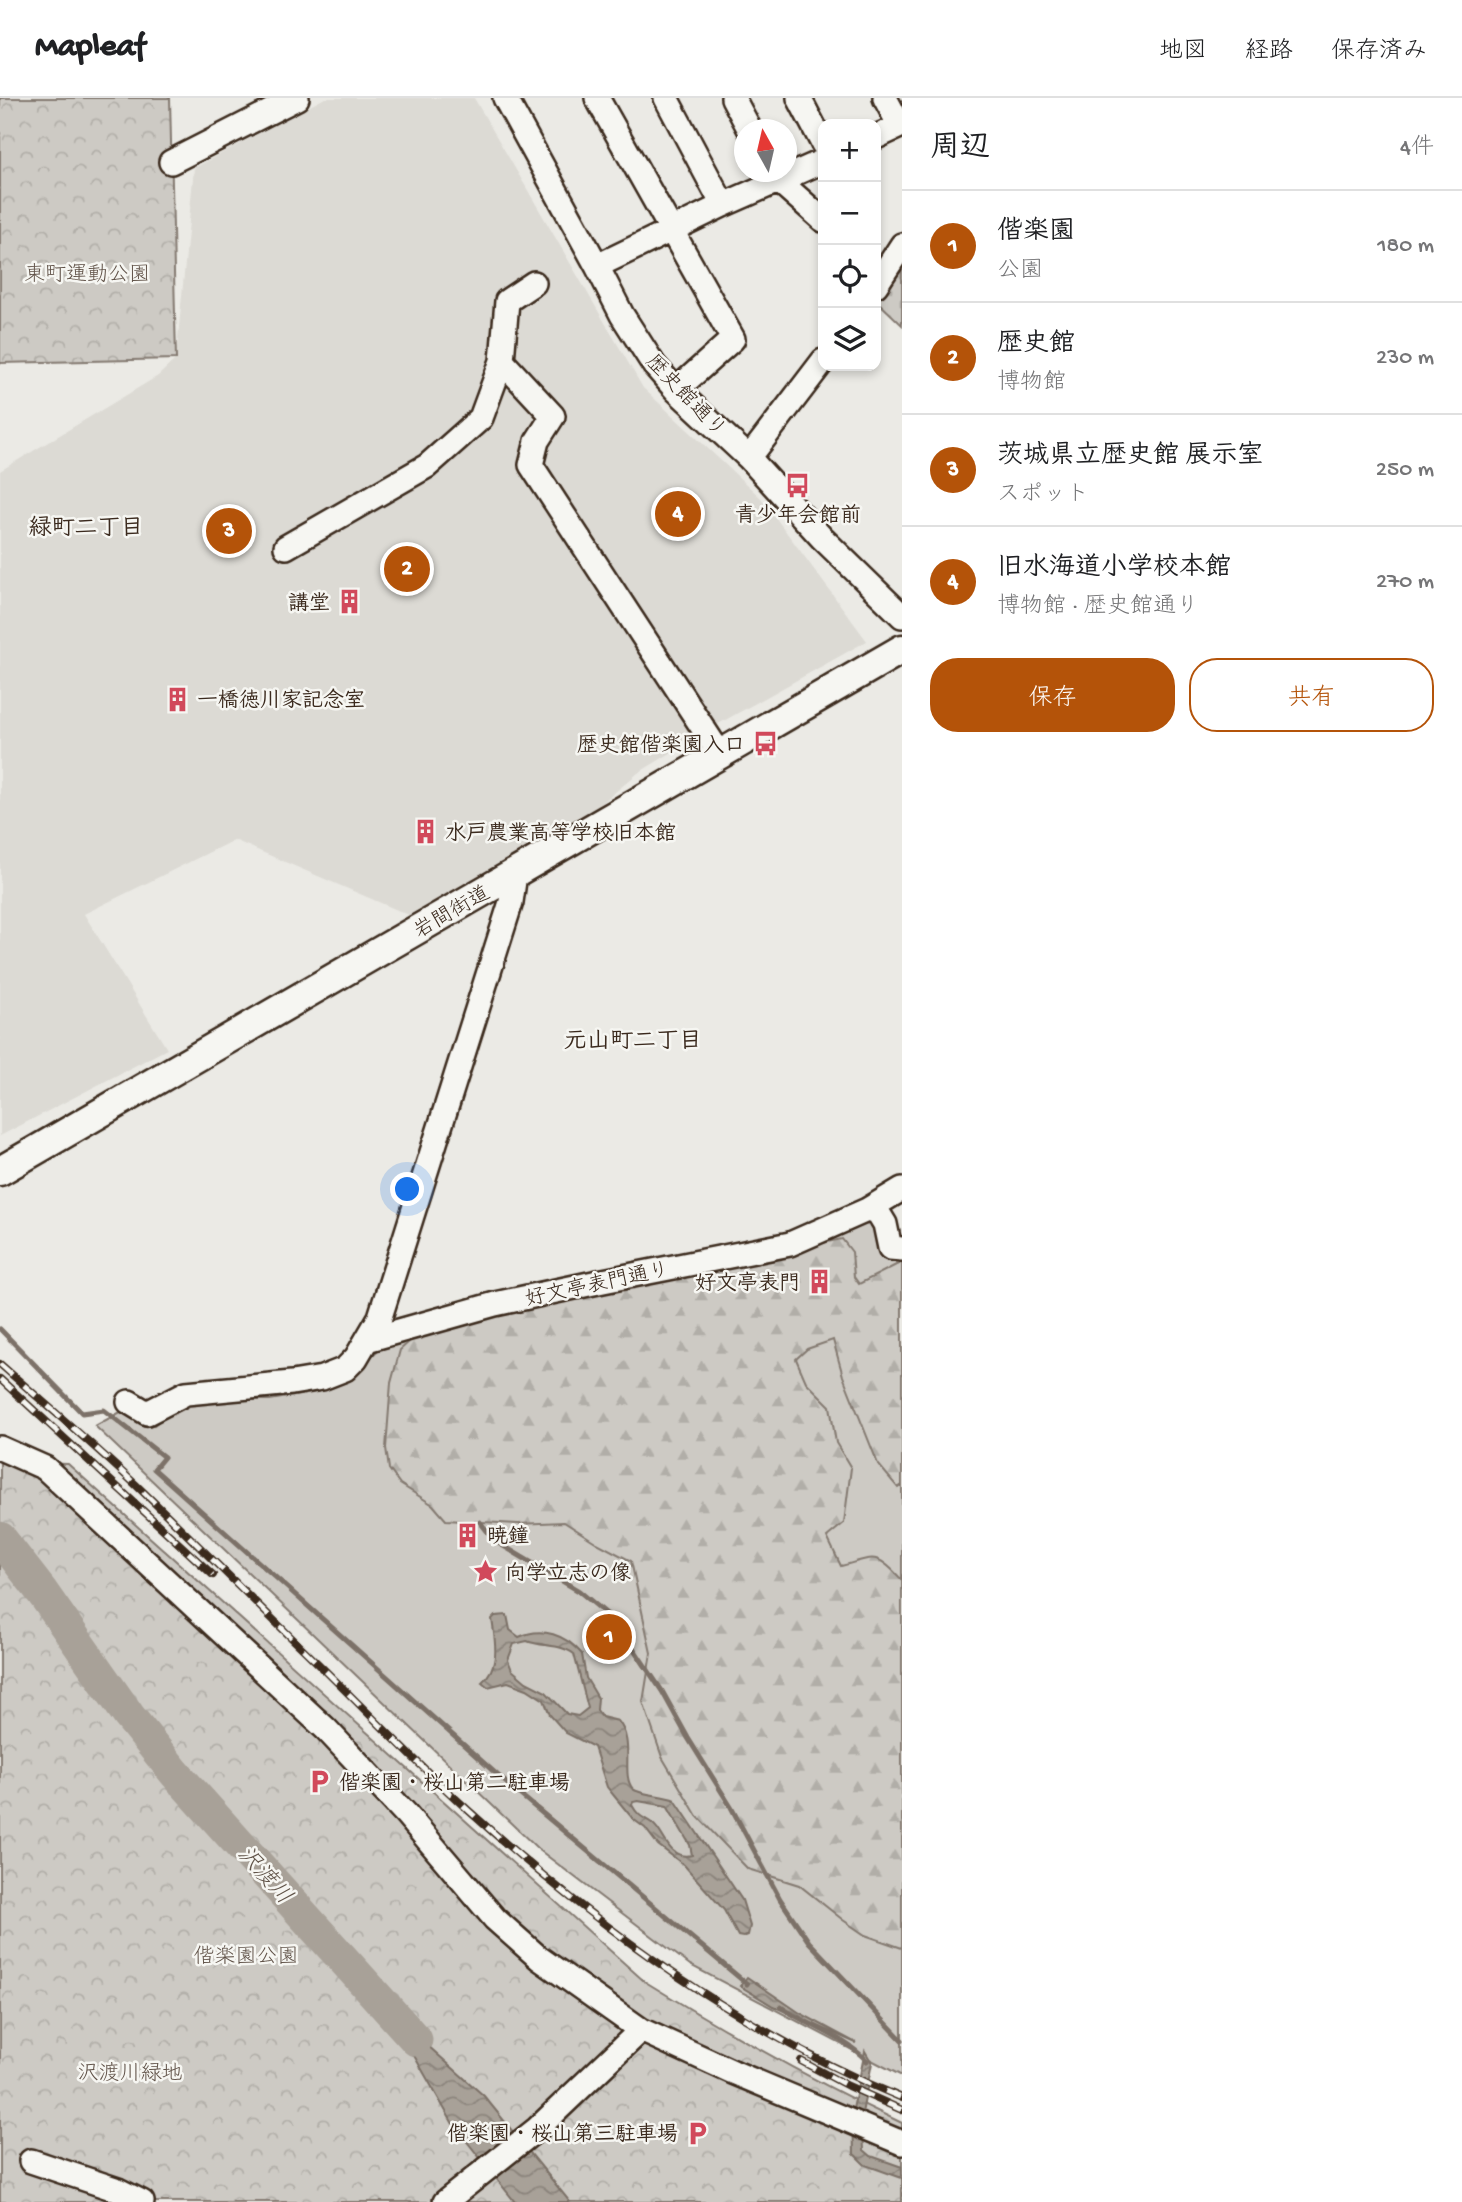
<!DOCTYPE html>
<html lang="ja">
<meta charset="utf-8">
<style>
body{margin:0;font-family:"Gochi Hand","Klee One",sans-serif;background:#f6f6f6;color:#202124}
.controls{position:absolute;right:21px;top:21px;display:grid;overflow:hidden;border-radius:14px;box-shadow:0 4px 10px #0003}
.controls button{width:63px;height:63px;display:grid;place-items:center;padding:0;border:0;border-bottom:2px solid #e0e0e0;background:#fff;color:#202124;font:35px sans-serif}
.compass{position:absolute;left:734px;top:21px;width:63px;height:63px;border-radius:50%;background:#fff;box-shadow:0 4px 10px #0003;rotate:352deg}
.you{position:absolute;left:408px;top:1092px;width:24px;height:24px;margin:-18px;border:5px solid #fff;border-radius:50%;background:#1a73e8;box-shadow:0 0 0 10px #1a73e833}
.badge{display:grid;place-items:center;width:46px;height:46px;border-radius:50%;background:#b45309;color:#fff;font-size:23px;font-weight:700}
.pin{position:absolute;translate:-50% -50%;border:4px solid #fff;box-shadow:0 2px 7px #0006}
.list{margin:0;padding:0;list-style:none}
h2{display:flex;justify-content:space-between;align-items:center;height:91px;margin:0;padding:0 28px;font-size:30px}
h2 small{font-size:23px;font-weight:400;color:#757577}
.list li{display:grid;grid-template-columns:46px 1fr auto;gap:21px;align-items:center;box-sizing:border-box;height:112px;padding:0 28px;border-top:2px solid #e0e0e0}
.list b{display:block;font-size:26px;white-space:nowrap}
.list p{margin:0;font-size:23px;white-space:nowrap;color:#757577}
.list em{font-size:23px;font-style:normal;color:#757577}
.actions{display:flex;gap:14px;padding:21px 28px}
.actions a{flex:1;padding:16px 0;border:2px solid #b45309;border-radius:28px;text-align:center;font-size:24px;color:#b45309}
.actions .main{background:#b45309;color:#fff}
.icon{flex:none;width:38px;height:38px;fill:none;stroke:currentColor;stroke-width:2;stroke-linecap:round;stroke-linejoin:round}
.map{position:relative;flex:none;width:902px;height:2104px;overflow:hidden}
header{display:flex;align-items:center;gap:42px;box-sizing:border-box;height:98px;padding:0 35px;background:#fff;border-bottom:2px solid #e0e0e0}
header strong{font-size:33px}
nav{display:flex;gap:38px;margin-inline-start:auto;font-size:24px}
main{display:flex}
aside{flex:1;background:#fff}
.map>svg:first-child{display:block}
.built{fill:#dcdad4}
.green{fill:#cdcac4;stroke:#847a71;stroke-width:2}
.forest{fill:url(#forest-firs);stroke:#847a71;stroke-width:2}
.cemetery{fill:url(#cemetery-stones);stroke:#847a71;stroke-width:2}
.park{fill:url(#park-crowns);stroke:#847a71;stroke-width:2}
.water{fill:url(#water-waves);stroke:#7c7167;stroke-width:2;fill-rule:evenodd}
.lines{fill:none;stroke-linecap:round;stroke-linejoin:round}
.stream{stroke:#7c7167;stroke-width:5}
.river{stroke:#a8a198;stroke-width:33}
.minor-casing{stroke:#3b2a1e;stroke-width:28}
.major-casing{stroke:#3b2a1e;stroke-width:33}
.minor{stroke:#f6f6f2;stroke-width:23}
.major{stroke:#f6f6f2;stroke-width:28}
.rail-casing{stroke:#3b2a1e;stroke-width:8}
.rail{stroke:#f6f6f2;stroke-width:5;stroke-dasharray:16;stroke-linecap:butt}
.labels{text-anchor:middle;stroke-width:5;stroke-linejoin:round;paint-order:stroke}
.park-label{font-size:21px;fill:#605248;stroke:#f6f6f2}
.street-label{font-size:21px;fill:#3b2a1e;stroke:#f6f6f2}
.poi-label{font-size:21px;font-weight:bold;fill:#3b2a1e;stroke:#f6f6f2;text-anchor:start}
.neighbourhood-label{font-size:23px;font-weight:bold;fill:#3b2a1e;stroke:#f6f6f2}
.water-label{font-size:23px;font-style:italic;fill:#615449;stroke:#f6f6f2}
</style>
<header>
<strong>Mapleaf</strong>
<nav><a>地図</a><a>経路</a><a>保存済み</a></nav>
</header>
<main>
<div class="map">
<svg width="902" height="2104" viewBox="0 0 902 2104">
<defs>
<pattern id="forest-firs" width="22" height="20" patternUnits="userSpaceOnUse" patternTransform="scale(1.75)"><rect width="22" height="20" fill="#cdcac4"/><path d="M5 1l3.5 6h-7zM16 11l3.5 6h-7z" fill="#b1aea8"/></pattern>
<pattern id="cemetery-stones" width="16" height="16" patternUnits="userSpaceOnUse" patternTransform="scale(1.75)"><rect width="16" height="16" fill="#cdcac4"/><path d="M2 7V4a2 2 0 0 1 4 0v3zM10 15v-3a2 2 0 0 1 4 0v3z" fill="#b1aea8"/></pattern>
<pattern id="park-crowns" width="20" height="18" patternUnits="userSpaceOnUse" patternTransform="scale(1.75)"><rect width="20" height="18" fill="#cdcac4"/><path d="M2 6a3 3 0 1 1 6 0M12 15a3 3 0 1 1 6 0" fill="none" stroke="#b1aea8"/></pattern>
<pattern id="water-waves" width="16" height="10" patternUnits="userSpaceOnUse" patternTransform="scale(1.75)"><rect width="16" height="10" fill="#a8a198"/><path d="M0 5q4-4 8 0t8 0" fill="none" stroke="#8a837b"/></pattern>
</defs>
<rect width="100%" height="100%" fill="#ebeae5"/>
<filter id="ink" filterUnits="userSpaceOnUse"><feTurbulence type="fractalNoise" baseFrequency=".0143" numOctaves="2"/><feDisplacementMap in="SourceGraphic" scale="14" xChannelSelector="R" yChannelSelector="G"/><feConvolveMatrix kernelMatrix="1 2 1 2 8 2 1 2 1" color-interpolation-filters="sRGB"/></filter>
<g filter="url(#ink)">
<!-- built -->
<path class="built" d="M325 0H474L643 290 761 400 867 543 720 625 638 675 589 716 409 817 234 742 84 816 167 951 0 1038V373L158 278 176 261 194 70Z"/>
<!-- green -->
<path class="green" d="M856 1124 883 1130 902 1158V1978L690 1867 538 1751 95 1328 126 1311 154 1327 186 1302H270L312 1295 347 1283 380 1250 415 1235Z"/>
<!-- forest -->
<path class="forest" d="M842 1141 852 1154 854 1179 859 1186 902 1164V1387L898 1390 878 1366 843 1278 833 1242 807 1251 796 1261 806 1284 830 1308 836 1345 851 1370 844 1425 827 1439 841 1468C875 1459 876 1453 902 1482V1850L865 1837 843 1822 799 1787 748 1771 697 1718 662 1659 643 1604 651 1555 631 1463 597 1445 564 1424 518 1426 446 1422 433 1407 400 1386 389 1371 386 1350 391 1285 400 1252 419 1235 603 1189Z"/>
<!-- cemetery -->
<path class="cemetery" d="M902 157V227L876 202V195Z"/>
<!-- park -->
<path class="park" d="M0 0H170L176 261 0 265Z
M0 1364 68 1366 644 1883C728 1935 813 1983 902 2025V2104H0Z"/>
<!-- water -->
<path class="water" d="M507 1517 510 1532 519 1539C542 1528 566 1537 582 1556L586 1580 598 1600 597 1612 602 1619 618 1623C636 1644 620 1677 633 1691 640 1697 664 1697 675 1702L742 1802 750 1828 748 1837 743 1839 738 1838 724 1812 684 1767 658 1747 645 1730 633 1721 615 1699 607 1689 594 1649 566 1635 550 1617 544 1602 527 1591 508 1584 488 1589 482 1584C501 1568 495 1543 492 1521L495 1518ZM527 1543C542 1549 562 1546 574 1556L588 1610 578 1618 567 1616 546 1594 526 1584 512 1572 508 1562 514 1546ZM638 1703 667 1708 690 1747 692 1757C668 1763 665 1735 653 1726 644 1719 639 1720 632 1707L633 1704Z
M747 1879 800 1915 856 1945 773 1908 740 1888Z
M390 1905 417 1938 484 1998 570 2104H515L453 2026 404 1940 383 1912Z
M865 1953 872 1965 862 2015 864 2052 871 2058 902 2069V2080L865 2067 854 2056 853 2011Z"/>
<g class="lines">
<!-- stream -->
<path class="stream" d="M0 1231 82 1315 104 1312 164 1359 154 1371 511 1689 747 1886
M480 1424 495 1443 579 1493 615 1523 662 1593 688 1640 731 1709 780 1801 809 1844 902 1942
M781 1909C808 1928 844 1938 867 1963"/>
<!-- river -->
<path class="river" d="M0 1440 42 1494 129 1618 175 1675 416 1942"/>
<defs>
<path id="minor" d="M505 0 597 168 622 217 654 267 676 292 749 360 822 440 902 518
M597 0 733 241 676 292
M666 0 723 107
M733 0 750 32
M799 0 823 46
M885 0 900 28
M876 39 902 27
M171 64 297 0
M773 74 779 83 823 122
M597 168 723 107 823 63
M876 187 902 147
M502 263 507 203 534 185
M749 360 823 263
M286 449 427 368 481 320 502 263 553 318 537 343 531 367 720 656
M874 1108 885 1126 890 1150 902 1151
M367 1242 495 1206 603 1183 790 1146 867 1112 902 1091
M129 1304 147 1315 186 1295 292 1285 322 1280 345 1271 356 1260 380 1219 511 804 515 776
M0 1350 45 1370 326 1631 406 1716 495 1821 539 1860 641 1932 733 1974 902 2045
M31 2063 118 2092 142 2104
M445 2104 537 2031 641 1932"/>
<path id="major" d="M0 1073 902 551"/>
</defs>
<!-- minor casing -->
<use href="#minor" class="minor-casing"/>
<!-- major casing -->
<use href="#major" class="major-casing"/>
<!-- minor -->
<use href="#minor" class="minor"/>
<!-- major -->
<use href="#major" class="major"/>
<defs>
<path id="rail" d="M0 1266C45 1306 92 1345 136 1387 191 1440 245 1494 300 1548 356 1602 410 1659 468 1712 597 1829 740 1933 902 2000
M0 1281 213 1477
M801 1963 848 1988 902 2012"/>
</defs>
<!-- rail casing -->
<use href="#rail" class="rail-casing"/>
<!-- rail -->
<use href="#rail" class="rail"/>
</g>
</g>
<!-- icons -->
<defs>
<symbol id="bus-bare" viewBox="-9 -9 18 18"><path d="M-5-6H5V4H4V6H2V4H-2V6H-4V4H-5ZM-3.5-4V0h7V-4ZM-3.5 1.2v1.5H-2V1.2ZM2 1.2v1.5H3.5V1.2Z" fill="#d1495b" stroke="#f6f6f2" stroke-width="2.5" paint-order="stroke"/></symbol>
<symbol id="building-bare" viewBox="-9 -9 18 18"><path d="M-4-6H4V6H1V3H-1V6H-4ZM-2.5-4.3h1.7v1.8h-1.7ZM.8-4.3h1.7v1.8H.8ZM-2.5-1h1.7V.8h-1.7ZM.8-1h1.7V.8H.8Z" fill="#d1495b" stroke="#f6f6f2" stroke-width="2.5" paint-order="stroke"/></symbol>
<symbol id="sight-bare" viewBox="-9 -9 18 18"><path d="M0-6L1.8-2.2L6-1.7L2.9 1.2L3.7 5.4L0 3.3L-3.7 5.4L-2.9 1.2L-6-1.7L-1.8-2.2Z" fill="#d1495b" stroke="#f6f6f2" stroke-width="2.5" paint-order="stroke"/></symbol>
<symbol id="parking-bare" viewBox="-9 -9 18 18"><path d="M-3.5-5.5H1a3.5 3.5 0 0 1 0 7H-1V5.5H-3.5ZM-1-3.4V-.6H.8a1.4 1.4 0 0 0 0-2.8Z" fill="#d1495b" stroke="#f6f6f2" stroke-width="2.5" paint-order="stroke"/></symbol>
</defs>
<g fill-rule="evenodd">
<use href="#bus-bare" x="780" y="370" width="35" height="35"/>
<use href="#building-bare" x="332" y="486" width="35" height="35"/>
<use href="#building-bare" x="160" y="584" width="35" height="35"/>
<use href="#bus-bare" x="748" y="628" width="35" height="35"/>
<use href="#building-bare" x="408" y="716" width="35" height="35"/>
<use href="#building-bare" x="802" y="1166" width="35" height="35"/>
<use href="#building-bare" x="450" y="1420" width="35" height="35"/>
<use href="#sight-bare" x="468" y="1456" width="35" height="35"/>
<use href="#parking-bare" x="302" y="1666" width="35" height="35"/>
<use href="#parking-bare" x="680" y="2018" width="35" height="35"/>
</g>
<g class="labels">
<!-- park labels -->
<g class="park-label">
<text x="87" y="182">東町運動公園</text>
<text x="246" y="1864">偕楽園公園</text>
<text x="130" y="1981">沢渡川緑地</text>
</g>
<!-- street labels -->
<g class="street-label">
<text transform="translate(687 297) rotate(46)" y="7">歴史館通り</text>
<text transform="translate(451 813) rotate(-30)" y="7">岩間街道</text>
<text transform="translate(597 1185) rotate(-12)" y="7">好文亭表門通り</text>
</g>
<!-- poi labels -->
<g class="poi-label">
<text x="798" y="423" text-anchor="middle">青少年会館前</text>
<text x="330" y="511" text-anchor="end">講堂</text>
<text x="197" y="608">一橋徳川家記念室</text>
<text x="745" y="653" text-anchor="end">歴史館偕楽園入口</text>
<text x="445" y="741">水戸農業高等学校旧本館</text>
<text x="800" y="1191" text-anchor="end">好文亭表門</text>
<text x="487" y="1444">暁鐘</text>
<text x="505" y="1481">向学立志の像</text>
<text x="339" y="1691">偕楽園・桜山第二駐車場</text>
<text x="678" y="2042" text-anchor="end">偕楽園・桜山第三駐車場</text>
</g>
<!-- neighbourhood labels -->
<g class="neighbourhood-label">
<text x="86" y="436">緑町二丁目</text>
<text x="633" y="949">元山町二丁目</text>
</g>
<!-- water labels -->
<g class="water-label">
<text transform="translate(266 1776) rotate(48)" y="8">沢渡川</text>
</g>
</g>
</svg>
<div class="controls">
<button>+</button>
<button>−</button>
<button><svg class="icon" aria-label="locate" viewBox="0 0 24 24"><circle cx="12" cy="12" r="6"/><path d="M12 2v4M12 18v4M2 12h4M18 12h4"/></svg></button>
<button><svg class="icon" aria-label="layers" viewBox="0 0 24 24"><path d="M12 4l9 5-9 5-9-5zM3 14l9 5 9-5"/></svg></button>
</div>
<svg class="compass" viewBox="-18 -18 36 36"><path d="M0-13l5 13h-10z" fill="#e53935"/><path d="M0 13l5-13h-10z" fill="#757577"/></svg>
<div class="you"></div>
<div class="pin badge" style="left:609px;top:1539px">1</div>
<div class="pin badge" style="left:407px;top:471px">2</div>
<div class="pin badge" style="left:229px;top:433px">3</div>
<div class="pin badge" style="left:678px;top:416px">4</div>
</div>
<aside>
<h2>周辺<small>4件</small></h2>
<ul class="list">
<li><span class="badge">1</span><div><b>偕楽園</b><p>公園</p></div><em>180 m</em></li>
<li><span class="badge">2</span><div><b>歴史館</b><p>博物館</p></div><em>230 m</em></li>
<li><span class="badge">3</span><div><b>茨城県立歴史館 展示室</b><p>スポット</p></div><em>250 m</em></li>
<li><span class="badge">4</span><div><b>旧水海道小学校本館</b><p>博物館 · 歴史館通り</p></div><em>270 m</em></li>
</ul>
<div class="actions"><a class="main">保存</a><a>共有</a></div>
</aside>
</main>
